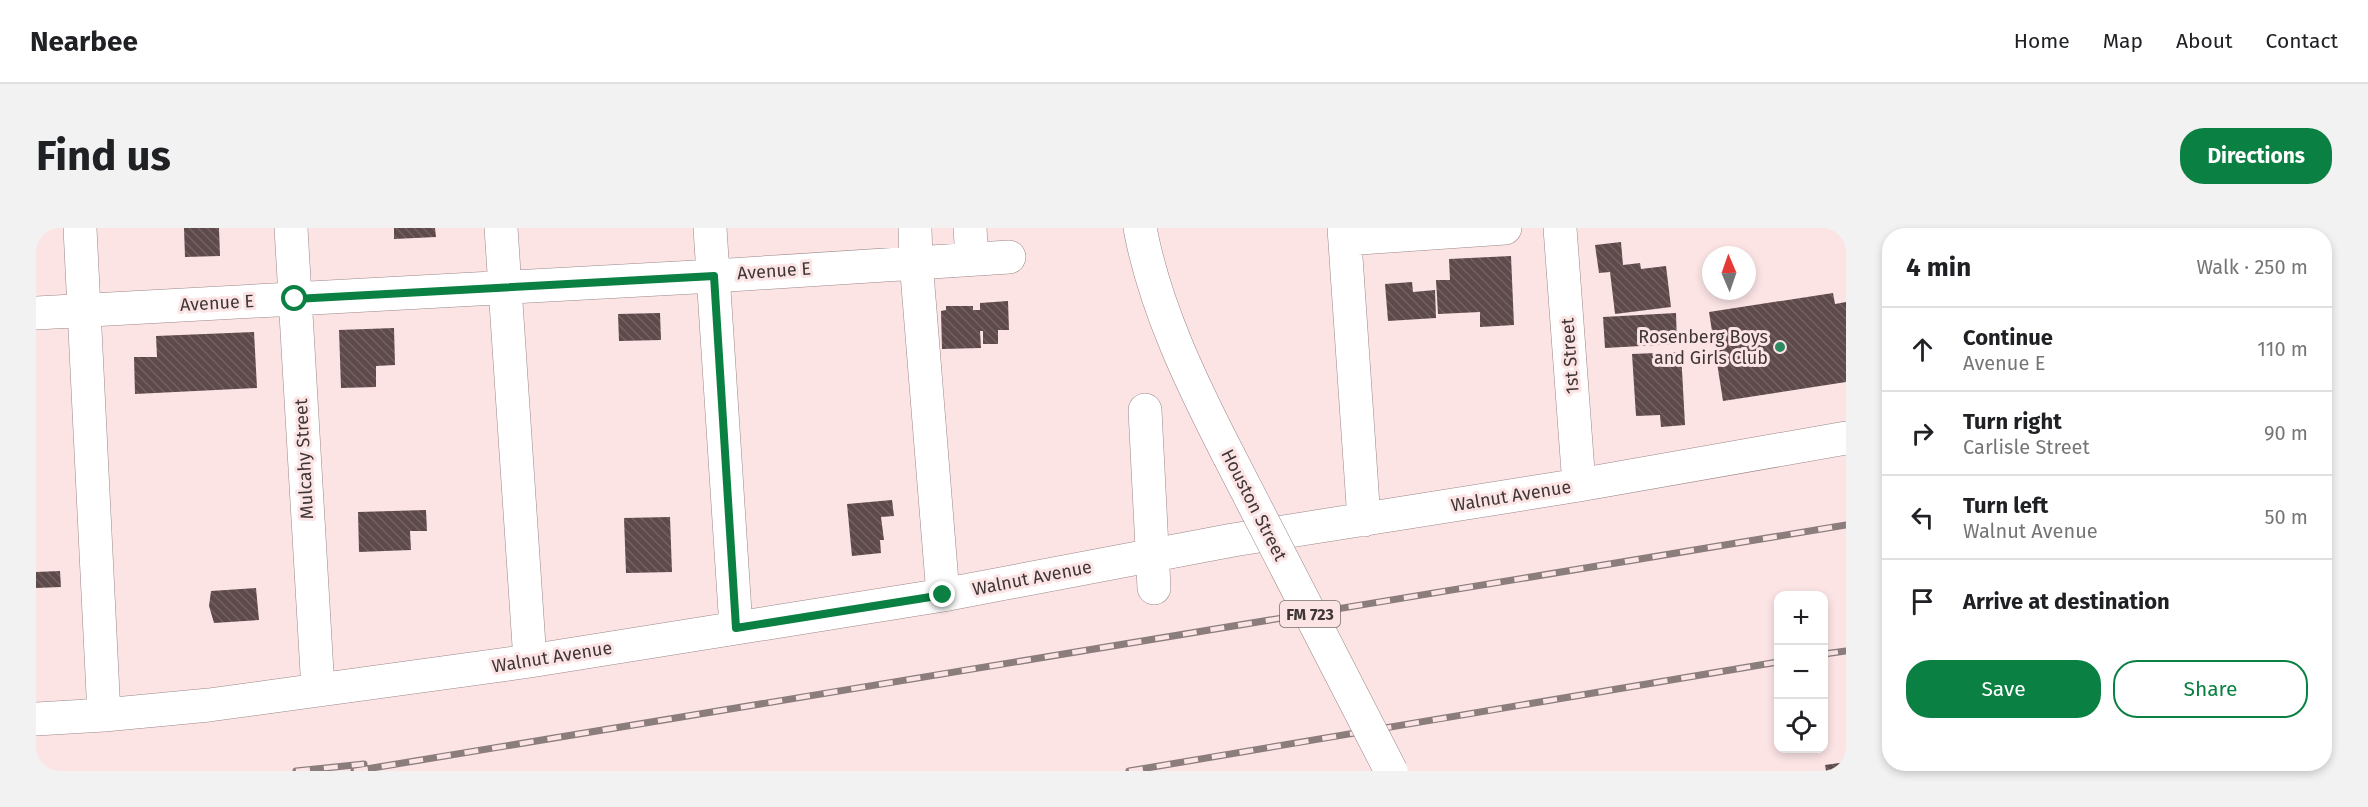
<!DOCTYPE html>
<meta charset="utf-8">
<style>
body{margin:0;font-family:"Fira Sans",sans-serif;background:#f2f2f2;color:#202124}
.controls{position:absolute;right:18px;bottom:18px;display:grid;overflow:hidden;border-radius:12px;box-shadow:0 3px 9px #0003}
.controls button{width:54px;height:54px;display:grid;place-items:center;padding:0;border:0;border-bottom:2px solid #e0e0e0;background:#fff;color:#202124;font:30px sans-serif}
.compass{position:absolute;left:1666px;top:18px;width:54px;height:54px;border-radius:50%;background:#fff;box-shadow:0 3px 9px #0003;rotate:358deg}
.stop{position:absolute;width:18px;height:18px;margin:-14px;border:4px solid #0b8043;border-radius:50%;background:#fff}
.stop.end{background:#0b8043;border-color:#fff;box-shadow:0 2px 6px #0008}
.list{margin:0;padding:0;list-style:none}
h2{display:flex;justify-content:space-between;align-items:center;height:78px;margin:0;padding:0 24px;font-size:26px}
h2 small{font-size:20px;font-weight:400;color:#757577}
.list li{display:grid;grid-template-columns:39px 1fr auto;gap:18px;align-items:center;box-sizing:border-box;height:84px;padding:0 24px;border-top:2px solid #e0e0e0}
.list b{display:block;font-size:22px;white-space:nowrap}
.list p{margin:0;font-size:20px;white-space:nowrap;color:#757577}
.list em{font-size:20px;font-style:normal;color:#757577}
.actions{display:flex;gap:12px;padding:18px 24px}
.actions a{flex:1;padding:14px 0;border:2px solid #0b8043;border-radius:24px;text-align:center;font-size:21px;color:#0b8043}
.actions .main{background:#0b8043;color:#fff}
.icon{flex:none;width:33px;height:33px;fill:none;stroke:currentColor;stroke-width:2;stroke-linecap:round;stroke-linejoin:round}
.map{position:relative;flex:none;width:1810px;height:543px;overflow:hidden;border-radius:24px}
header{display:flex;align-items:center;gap:36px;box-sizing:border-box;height:84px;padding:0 30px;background:#fff;border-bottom:2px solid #e0e0e0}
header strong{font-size:28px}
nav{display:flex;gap:33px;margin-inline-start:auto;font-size:21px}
.intro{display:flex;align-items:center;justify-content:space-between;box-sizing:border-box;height:144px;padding:0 36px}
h1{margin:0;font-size:42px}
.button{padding:15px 27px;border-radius:24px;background:#0b8043;color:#fff;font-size:21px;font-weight:700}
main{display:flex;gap:36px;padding:0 36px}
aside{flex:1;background:#fff;border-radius:24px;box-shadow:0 3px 9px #0003}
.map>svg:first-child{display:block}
.building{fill:url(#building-back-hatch)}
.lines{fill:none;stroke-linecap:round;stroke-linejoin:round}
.minor-casing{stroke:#9b8687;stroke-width:34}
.major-casing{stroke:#9b8687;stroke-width:34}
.minor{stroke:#fff;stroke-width:33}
.major{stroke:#fff;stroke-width:33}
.rail-casing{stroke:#8c7d7d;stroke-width:7}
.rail{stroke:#fce4e5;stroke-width:4.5;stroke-dasharray:14;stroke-linecap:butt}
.major-bridge-casing{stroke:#9b8687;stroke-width:34;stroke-linecap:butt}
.major-bridge{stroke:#fff;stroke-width:33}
.route{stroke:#0b8043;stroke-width:8}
.poi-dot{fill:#2d8a61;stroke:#fce4e5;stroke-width:2}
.labels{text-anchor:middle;stroke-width:6;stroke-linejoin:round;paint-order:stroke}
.shield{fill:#fce4e5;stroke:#786a6a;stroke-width:1.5}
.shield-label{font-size:16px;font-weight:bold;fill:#3f3636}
.street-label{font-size:18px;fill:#3f3636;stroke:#fce4e5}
.poi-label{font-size:18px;fill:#3f3636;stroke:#fce4e5;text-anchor:end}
</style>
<header>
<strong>Nearbee</strong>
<nav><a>Home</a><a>Map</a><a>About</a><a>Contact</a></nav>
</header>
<div class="intro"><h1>Find us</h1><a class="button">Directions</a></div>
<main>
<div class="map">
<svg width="1810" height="543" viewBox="0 0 1810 543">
<defs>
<pattern id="building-back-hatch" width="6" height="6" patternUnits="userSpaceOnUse" patternTransform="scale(1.5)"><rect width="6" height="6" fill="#5e4a4b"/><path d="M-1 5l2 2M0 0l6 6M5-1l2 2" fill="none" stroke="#736263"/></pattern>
</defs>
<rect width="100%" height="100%" fill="#fce4e5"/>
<!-- building -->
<path class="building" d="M148 0H183L184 28 149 29Z
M358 0H399L400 9 358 11Z
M1585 14 1587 37 1604 35 1605 41 1630 38 1635 79 1579 86 1574 44 1563 45 1559 17Z
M1475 28 1478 97 1444 99V84L1402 86 1400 52H1414L1413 31Z
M1376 54 1377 64 1399 62 1400 90 1352 93 1349 56Z
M1797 65 1799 76 1810 74V154L1687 173 1673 84Z
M972 73 973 102H962V116H947V103H944L945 120 906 121 905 83 910 82V78H937V82H944V75Z
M624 85 625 112 583 113 582 86Z
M1640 85 1641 116 1569 120 1567 89Z
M358 100 359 137 340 138V159L305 160 303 102Z
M218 104 221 160 99 166 98 129H121L120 108Z
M1645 124 1649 197 1625 199 1624 187 1600 188 1596 126Z
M856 272 858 288 845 289 848 312H844L845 325 816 328 811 276Z
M390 282 391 303H374L375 322 323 324 322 284Z
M634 289 636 344 590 345 588 290Z
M24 343 25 359 0 360V344Z
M220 360 223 392 178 395 173 378 175 363Z
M1810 534V543H1790L1789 537Z"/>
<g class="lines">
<defs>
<path id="minor" d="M44 0 68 487
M255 0 282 462
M465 0 494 433
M674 0 700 400
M879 0 880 33 907 367
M934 0 936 31
M1308 0 1328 292
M1524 0 1543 257
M1309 11 1469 0
M0 85 678 48 973 29
M1109 182 1118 360
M0 491 68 487 173 477 494 433 907 367 1197 312 1543 257 1810 210"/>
<path id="major" d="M1104 0C1119 80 1156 156 1193 228"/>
</defs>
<!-- minor casing -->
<use href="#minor" class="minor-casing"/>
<!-- major casing -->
<use href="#major" class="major-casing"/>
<!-- minor -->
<use href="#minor" class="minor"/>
<!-- major -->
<use href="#major" class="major"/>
<defs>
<path id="rail" d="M1788 426 1810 423
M260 543 328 536
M318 543 1810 297
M1093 543 1742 434"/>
</defs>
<!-- rail casing -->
<use href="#rail" class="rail-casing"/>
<!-- rail -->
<use href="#rail" class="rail"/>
<defs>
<path id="major-bridge" d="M1193 228 1355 543"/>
</defs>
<!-- major-bridge casing -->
<use href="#major-bridge" class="major-bridge-casing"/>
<!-- major-bridge -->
<use href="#major-bridge" class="major-bridge"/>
</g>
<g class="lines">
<!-- route -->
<path class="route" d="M259 71 678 48 700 400 907 367"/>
</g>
<!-- markers -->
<circle class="poi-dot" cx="1744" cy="119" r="6"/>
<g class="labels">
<!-- shield labels -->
<rect class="shield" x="1244" y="373" width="60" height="26" rx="4.5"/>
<g class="shield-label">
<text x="1274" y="392">FM 723</text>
</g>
<!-- street labels -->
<g class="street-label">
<text transform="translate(738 43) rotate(-4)" y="6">Avenue E</text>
<text transform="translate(181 75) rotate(-3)" y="6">Avenue E</text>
<text transform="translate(1534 128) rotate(-94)" y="6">1st Street</text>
<text transform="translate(268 231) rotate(-93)" y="6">Mulcahy Street</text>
<text transform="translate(1475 268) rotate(-9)" y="6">Walnut Avenue</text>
<text transform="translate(1218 277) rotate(63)" y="6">Houston Street</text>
<text transform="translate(996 350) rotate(-11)" y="6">Walnut Avenue</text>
<text transform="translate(516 429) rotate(-9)" y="6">Walnut Avenue</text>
</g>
<!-- poi labels -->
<g class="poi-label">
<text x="1732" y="115">Rosenberg Boys<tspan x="1732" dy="21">and Girls Club</tspan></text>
</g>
</g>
</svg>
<div class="controls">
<button>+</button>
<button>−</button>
<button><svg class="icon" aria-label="locate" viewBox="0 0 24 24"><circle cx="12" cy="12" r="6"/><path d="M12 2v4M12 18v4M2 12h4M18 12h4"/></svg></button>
</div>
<svg class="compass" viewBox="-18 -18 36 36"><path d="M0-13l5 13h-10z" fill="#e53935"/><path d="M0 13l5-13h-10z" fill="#757577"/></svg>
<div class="stop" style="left:259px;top:71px"></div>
<div class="stop end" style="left:907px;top:367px"></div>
</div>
<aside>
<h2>4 min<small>Walk · 250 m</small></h2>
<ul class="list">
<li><svg class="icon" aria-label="ahead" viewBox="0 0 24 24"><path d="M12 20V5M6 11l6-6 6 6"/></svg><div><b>Continue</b><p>Avenue E</p></div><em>110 m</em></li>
<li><svg class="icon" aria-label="right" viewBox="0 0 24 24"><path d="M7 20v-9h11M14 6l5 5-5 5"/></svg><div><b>Turn right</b><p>Carlisle Street</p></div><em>90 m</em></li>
<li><svg class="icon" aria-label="left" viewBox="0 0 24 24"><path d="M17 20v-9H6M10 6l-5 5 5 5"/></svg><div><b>Turn left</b><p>Walnut Avenue</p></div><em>50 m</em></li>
<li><svg class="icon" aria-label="arrive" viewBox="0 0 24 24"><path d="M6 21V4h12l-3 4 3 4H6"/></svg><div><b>Arrive at destination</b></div></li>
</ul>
<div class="actions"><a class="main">Save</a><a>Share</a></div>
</aside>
</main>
